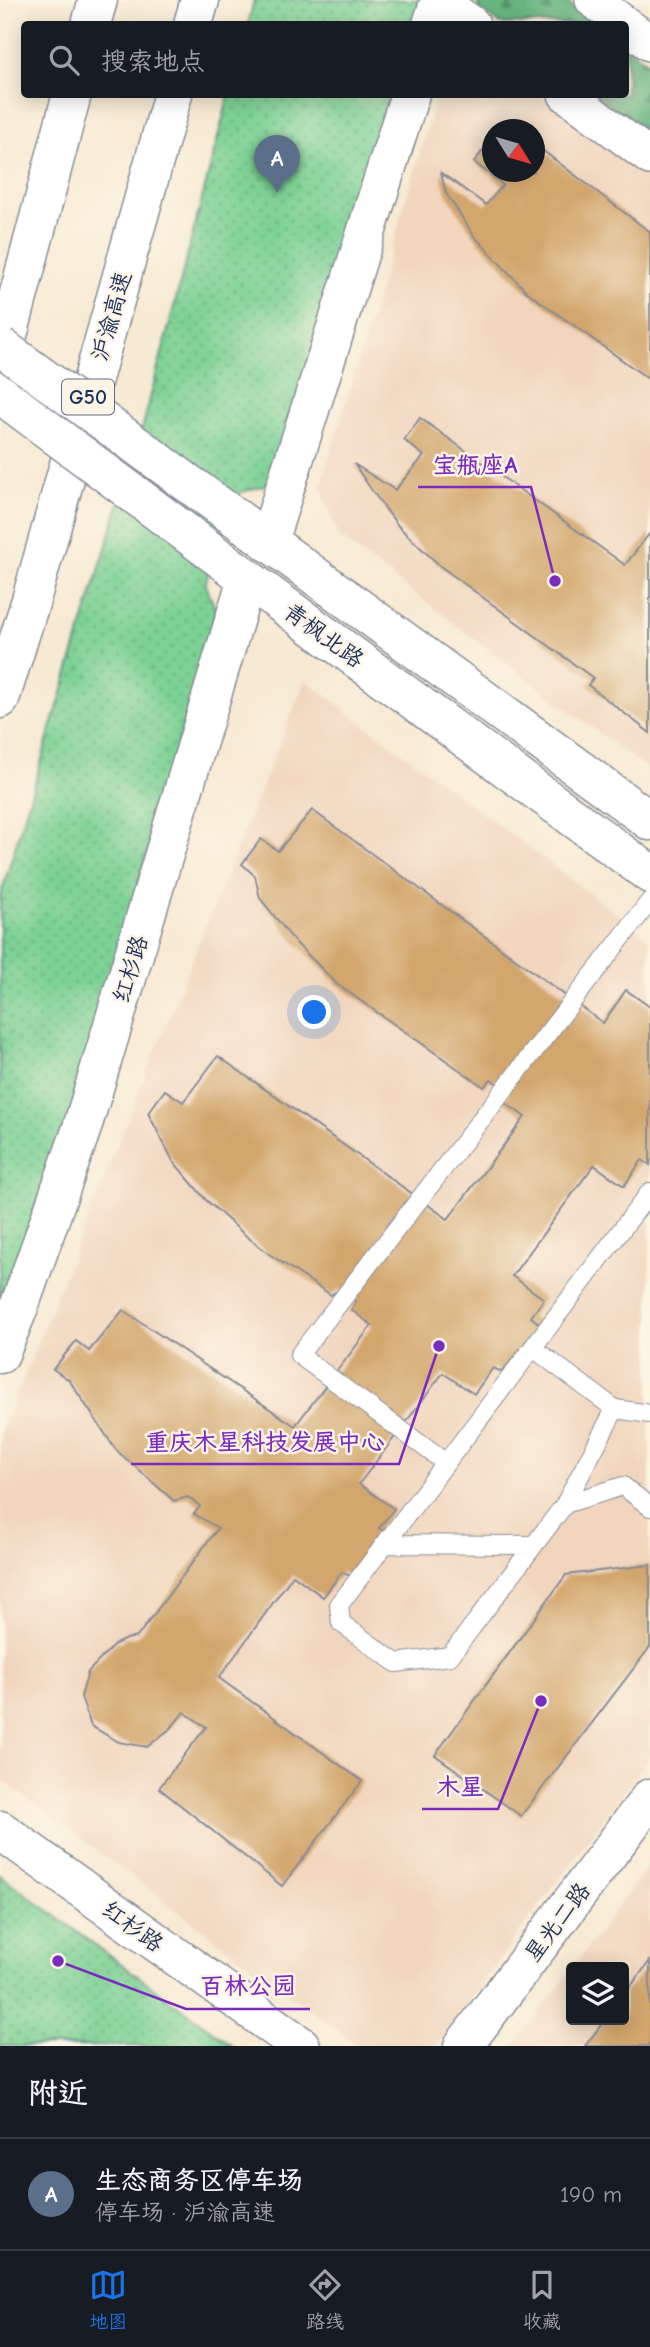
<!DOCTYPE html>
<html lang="zh">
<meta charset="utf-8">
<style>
body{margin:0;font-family:"Comic Neue","LXGW WenKai TC",sans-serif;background:#242831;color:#f1f3f6}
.controls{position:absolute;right:21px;bottom:21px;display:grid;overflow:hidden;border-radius:7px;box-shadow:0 4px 18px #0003}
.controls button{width:63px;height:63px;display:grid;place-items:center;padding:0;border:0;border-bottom:2px solid #363941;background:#171b24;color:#f1f3f6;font:35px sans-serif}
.compass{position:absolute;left:482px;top:119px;width:63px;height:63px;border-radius:50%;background:#171b24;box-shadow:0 4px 18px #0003;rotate:127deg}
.you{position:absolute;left:315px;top:1013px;width:24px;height:24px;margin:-18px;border:5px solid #fff;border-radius:50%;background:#1a73e8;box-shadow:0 0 0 10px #1a73e833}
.badge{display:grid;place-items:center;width:46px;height:46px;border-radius:50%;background:#1a73e8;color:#fff;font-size:23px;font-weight:700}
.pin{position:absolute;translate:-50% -58px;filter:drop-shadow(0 2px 4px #0008)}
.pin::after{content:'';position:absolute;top:37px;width:24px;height:21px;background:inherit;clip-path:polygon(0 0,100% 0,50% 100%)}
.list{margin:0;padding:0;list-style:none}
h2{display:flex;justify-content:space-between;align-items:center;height:91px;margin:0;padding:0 28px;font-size:30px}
h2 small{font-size:23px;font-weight:400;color:#9ea1a6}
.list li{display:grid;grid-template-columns:46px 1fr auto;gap:21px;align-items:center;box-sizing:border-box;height:112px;padding:0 28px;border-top:2px solid #363941}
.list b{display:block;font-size:26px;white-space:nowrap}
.list p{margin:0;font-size:23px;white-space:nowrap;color:#9ea1a6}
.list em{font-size:23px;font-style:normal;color:#9ea1a6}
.icon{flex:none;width:38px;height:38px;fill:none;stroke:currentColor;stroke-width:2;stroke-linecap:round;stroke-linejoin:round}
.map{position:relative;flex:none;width:650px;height:2046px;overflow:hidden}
.search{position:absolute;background:#171b24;box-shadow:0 4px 18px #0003;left:21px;right:21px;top:21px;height:77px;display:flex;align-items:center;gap:18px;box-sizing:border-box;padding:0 24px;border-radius:7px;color:#9ea1a6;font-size:26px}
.sheet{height:203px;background:#171b24}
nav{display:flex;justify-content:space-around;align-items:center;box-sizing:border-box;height:98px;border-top:2px solid #363941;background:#171b24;font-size:19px;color:#9ea1a6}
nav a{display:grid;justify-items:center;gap:4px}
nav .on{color:#1a73e8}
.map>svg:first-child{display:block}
.built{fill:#f1d5bd;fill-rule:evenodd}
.forest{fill:url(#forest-firs);stroke:#40726e;stroke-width:2}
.park{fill:url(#park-dots);stroke:#4c807a;stroke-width:2}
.building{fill:#d2a66c}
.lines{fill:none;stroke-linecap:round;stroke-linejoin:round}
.service-casing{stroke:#898c98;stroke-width:20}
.minor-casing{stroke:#898c98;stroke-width:38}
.tertiary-casing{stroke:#898c98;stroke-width:41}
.motorway-casing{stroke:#898c98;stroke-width:41}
.service{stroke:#fff;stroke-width:18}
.minor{stroke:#fff;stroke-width:35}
.tertiary{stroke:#fff;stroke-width:38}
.motorway{stroke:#fff;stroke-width:38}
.tertiary-bridge-casing{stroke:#898c98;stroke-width:41;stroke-linecap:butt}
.tertiary-bridge{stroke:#fff;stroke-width:38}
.labels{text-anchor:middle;stroke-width:5;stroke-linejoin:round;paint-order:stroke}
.shield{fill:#fcf5e5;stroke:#5e6a86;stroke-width:2}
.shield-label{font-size:21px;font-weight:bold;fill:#1b2f5e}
.street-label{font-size:23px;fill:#1b2f5e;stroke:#fcf5e5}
.leader{fill:none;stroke:#7b2cbf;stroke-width:2.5}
.callout-dot{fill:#7b2cbf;stroke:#fcf5e5;stroke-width:2.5}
.callout-label{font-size:24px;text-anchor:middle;font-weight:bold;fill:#7b2cbf;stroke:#fcf5e5;stroke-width:5;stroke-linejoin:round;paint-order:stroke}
</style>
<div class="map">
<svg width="650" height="2046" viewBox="0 0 650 2046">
<defs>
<pattern id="forest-firs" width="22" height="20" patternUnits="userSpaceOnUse" patternTransform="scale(1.75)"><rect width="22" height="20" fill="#66b47e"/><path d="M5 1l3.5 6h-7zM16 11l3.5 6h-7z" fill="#53936a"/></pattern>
<pattern id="park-dots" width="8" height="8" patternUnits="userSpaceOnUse" patternTransform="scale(1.75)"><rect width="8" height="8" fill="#7ed295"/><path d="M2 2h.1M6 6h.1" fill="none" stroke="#66ab7d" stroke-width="1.8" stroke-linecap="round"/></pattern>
</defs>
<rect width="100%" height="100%" fill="#fcf5e5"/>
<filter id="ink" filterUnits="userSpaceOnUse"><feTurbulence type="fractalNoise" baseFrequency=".0143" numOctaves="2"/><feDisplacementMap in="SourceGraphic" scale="14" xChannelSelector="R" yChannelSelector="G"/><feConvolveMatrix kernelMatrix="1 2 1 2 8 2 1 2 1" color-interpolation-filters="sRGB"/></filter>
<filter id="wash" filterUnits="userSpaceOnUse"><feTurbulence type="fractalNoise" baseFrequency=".00686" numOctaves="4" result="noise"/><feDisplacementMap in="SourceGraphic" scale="28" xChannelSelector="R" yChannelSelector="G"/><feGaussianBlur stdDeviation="1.57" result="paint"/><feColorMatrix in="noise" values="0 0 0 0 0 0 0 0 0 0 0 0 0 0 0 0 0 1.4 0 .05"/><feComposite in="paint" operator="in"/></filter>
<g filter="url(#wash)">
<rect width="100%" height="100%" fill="#f7ead3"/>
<!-- built -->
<path class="built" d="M437 95H538L650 179V771L338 536 321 486ZM492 130H534V172H492Z
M305 680 650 939V1757L435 2046H359L0 1778V1436Z
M650 1864V2046H514L571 1970V2020H624V1967H573Z"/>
<!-- forest -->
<path class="forest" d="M476 0H564L597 24H500L479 9Z
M626 46 650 64V134L596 95 626 94Z"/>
<!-- park -->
<path class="park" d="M254 0H426L418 24H248Z
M229 95H396L272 483 239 493 205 583 216 611 69 1123 0 1302V897L144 422Z
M0 1875 233 2046H0Z"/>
<g id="blocks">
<!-- building -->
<path class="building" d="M492 139V172H534V144L650 232V380L527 292 474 236 446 193 441 173 486 205 503 185 474 162Z
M420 418 625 565 650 533V733L588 685 593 678 440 566 399 527 373 492 354 464 395 490 424 456 404 440Z
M312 810 603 1023 626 990 650 1007V1165L642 1160 624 1186 594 1165 512 1276 544 1299 531 1317 540 1324 502 1372 493 1368 474 1394 443 1373 359 1484 394 1509 379 1528 387 1533 350 1576 342 1572 323 1597 293 1575 219 1678 362 1781 282 1886 159 1788 206 1727 184 1712 171 1728 147 1747 119 1742 91 1726 81 1697 88 1672 115 1644 126 1639 137 1637 218 1528 194 1514 200 1506 188 1497 174 1501 116 1450 69 1380 53 1369 76 1341 89 1351 123 1310 295 1426 372 1325 351 1310 356 1301 340 1289 331 1295 269 1254 245 1235 206 1200 173 1161 148 1113 165 1090 183 1102 218 1056 448 1219 525 1117 503 1101 509 1093 491 1079 484 1087 338 985 295 942 260 898 255 876 242 864 261 839 278 851Z
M650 1565V1647L521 1816 435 1755 566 1575Z
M650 1961V2046H585L605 2020H624V1995Z"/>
</g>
</g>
<g filter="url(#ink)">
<use href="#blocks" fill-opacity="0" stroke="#898c98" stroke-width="2"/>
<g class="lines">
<defs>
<path id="service" d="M533 1348 615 1409 565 1504 450 1656 396 1663 341 1623 339 1605 650 1192
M615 1409 650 1414
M446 1463 299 1355 650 901
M565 1504 623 1486 650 1507
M385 1544 534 1545"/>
<path id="minor" d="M593 0 650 43
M440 1 472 24
M566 94 650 157"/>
<path id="tertiary" d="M432 24 440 0
M236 518 650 821
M268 542 410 94
M229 565 650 874
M0 1354 19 1307 82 1128 247 578
M0 1830 301 2046
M463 2046 650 1798"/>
<path id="motorway" d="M91 24 98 0
M193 24 200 0
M0 365 72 94
M0 699 31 600 173 94"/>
</defs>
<!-- service casing -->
<use href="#service" class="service-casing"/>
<!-- minor casing -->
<use href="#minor" class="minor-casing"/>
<!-- tertiary casing -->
<use href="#tertiary" class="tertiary-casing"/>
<!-- motorway casing -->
<use href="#motorway" class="motorway-casing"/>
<!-- service -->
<use href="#service" class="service"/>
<!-- minor -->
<use href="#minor" class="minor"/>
<!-- tertiary -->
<use href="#tertiary" class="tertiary"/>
<!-- motorway -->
<use href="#motorway" class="motorway"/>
<defs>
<path id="tertiary-bridge" d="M0 346 236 518
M0 394 225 562"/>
</defs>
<!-- tertiary-bridge casing -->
<use href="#tertiary-bridge" class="tertiary-bridge-casing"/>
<!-- tertiary-bridge -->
<use href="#tertiary-bridge" class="tertiary-bridge"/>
</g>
</g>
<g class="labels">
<!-- shield labels -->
<rect class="shield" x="62" y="379.5" width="52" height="35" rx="5"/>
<g class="shield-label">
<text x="88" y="404">G50</text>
</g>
<!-- street labels -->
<g class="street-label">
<text transform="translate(111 316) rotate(-74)" y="8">沪渝高速</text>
<text transform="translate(324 635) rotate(36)" y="8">青枫北路</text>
<text transform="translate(130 969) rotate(-73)" y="8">红杉路</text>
<text transform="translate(557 1922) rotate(-53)" y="8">星光二路</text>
<text transform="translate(133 1926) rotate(36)" y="8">红杉路</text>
</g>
</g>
<!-- callouts -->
<path class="leader" d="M555 581L531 487H418M439 1346L399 1464H131M541 1701L498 1809H422M58 1961L186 2009H310"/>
<g class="callout-dot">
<circle cx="555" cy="581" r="7"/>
<circle cx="439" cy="1346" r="7"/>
<circle cx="541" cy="1701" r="7"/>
<circle cx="58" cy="1961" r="7"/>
</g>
<g class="callout-label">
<text x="475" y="473">宝瓶座A</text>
<text x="265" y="1450">重庆木星科技发展中心</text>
<text x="460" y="1795">木星</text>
<text x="248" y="1994">百林公园</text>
</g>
</svg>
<div class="controls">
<button><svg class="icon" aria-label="layers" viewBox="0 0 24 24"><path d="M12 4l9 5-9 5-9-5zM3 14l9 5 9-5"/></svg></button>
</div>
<svg class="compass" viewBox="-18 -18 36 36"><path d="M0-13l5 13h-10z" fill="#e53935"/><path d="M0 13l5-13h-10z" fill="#9ea1a6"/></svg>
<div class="you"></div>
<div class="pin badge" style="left:277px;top:193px;background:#5c6f8a">A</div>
<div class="search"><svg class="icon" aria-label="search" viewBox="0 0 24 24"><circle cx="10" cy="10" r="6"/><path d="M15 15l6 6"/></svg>搜索地点</div>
</div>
<section class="sheet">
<h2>附近<small></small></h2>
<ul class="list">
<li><span class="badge" style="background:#5c6f8a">A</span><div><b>生态商务区停车场</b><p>停车场 · 沪渝高速</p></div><em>190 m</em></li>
</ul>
</section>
<nav>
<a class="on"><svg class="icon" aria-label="map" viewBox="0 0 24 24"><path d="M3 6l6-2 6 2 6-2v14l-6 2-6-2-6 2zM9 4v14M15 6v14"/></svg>地图</a>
<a><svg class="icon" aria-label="directions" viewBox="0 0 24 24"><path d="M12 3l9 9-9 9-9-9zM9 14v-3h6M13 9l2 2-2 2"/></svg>路线</a>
<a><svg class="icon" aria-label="saved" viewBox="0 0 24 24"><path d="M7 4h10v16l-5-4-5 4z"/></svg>收藏</a>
</nav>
